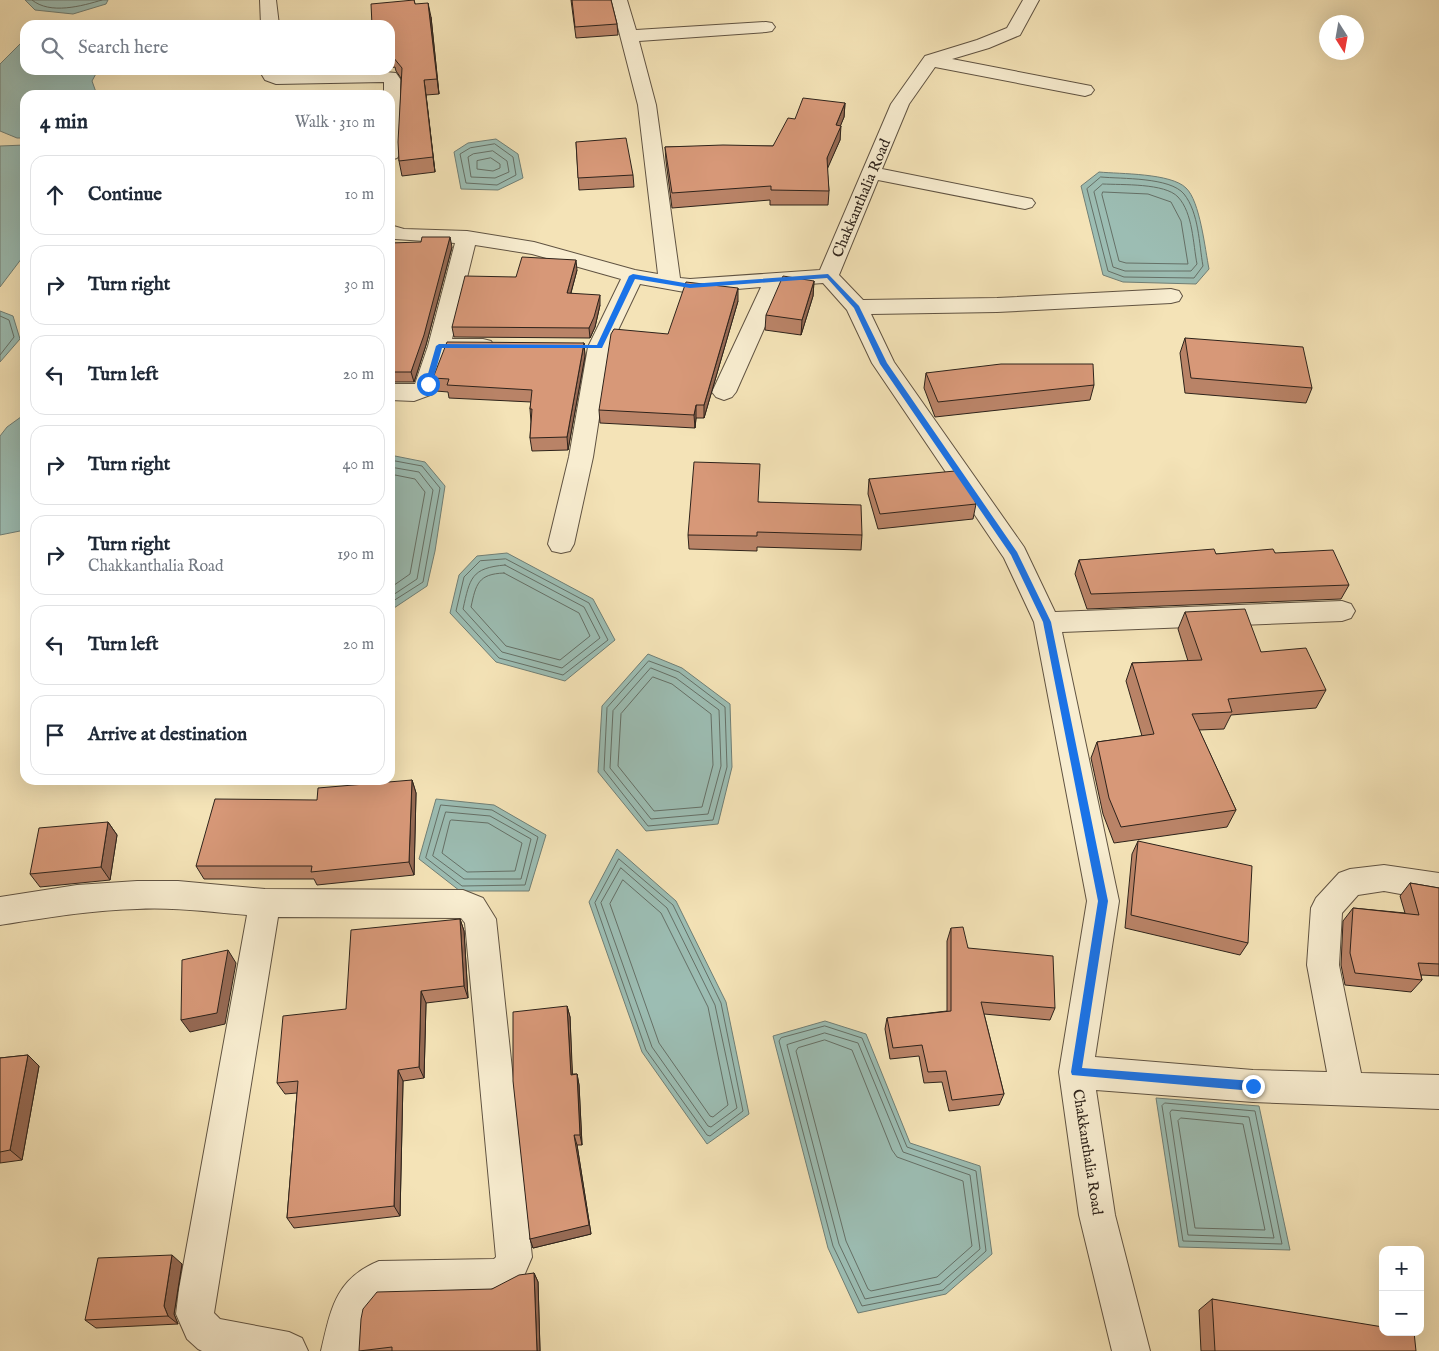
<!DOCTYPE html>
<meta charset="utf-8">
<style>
body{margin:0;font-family:"IM FELL English",serif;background:#f6f6f7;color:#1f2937}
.controls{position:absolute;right:15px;bottom:15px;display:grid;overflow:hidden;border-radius:10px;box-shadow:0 5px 20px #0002}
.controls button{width:45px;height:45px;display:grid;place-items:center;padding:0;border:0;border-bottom:1px solid #e0e1e3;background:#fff;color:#1f2937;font:25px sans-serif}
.compass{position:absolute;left:1319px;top:15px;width:45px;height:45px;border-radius:50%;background:#fff;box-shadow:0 5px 20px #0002;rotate:169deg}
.stop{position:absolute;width:15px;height:15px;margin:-11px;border:4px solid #1a73e8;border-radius:50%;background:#fff}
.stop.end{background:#1a73e8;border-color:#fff;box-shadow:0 1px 5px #0008}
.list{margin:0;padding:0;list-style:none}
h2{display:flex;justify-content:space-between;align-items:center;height:65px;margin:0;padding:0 20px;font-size:21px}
h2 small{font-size:16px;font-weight:400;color:#747a83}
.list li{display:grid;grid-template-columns:32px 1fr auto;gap:15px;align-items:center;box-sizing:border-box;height:80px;margin:0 10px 10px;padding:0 10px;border:1px solid #e0e1e3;border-radius:15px}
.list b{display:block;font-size:19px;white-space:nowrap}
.list p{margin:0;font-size:16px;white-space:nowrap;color:#747a83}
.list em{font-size:16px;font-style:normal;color:#747a83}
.icon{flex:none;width:28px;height:28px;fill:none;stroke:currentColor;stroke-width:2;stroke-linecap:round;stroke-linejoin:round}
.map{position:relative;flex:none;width:1439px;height:1351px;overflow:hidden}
.search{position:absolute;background:#fff;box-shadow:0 5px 20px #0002;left:20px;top:20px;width:375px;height:55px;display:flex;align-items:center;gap:12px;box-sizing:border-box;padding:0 18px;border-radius:15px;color:#747a83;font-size:19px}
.panel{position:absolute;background:#fff;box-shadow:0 5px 20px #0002;left:20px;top:90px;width:375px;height:695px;border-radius:15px}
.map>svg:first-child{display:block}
.water{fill:#9cbdb3;stroke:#707f76}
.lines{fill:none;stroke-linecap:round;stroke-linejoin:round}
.shore{stroke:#657067;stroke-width:1}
.street-casing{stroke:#605342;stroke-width:2}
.street{fill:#f8edd0;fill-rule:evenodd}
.wall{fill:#b98367;stroke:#2e231b}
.shaded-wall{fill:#966a54;stroke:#2e231b}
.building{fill:#d79878;stroke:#2e231b}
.route{fill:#1a73e8}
.labels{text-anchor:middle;stroke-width:4;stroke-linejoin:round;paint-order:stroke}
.street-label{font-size:15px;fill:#2e231b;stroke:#f8edd0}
</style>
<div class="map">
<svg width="1439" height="1351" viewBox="0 0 1439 1351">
<rect width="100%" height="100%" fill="#f4e3b7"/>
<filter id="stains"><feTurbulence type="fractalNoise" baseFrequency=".004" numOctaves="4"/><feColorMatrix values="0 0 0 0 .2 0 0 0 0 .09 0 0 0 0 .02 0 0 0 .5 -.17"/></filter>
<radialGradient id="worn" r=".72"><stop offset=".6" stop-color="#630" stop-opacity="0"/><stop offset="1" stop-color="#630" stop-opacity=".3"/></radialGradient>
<!-- water -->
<path class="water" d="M25 0H108L106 4 73 14 35 10Z
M25 39V70H98L92 81 97 95H25V138H17L0 131V64Z
M496 139 518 154 523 178 498 190 461 189 454 152 468 143Z
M25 145V254L0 287V146Z
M1099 172C1120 174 1171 173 1186 188 1200 201 1205 249 1209 269L1196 284 1123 282 1103 275 1081 186Z
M0 311 13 316 20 339 0 362Z
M25 414V530L0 535V436L7 427Z
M390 455 425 462 445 486 435 551 427 586 394 608H390Z
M507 553 593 599 615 640 565 681 496 662 450 613 459 575 477 556Z
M648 654 682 668 730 704 732 767 718 824 646 831 598 772 602 706Z
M436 799 494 805 546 835 529 891H460L419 859Z
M617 849 676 901 726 1002 749 1114 707 1144 642 1052 589 902Z
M825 1021 866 1034 910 1143 980 1166 992 1254 946 1294 858 1313 828 1248 773 1036Z
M1156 1098 1259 1106 1290 1250 1179 1247Z"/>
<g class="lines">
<!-- shore -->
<path class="shore" d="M32 0C50 15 82 6 102 0
M495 144 513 157 516 175 497 185 466 183 460 154 470 148Z
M493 151 507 161 509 172 495 178 471 177 468 157 473 154Z
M491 158 500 164V168L493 171 477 169V161Z
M1101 177C1122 179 1170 177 1184 194 1199 213 1199 244 1203 266L1194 278 1124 277 1108 271 1087 189Z
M1103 184C1122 185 1165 183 1178 197 1193 213 1193 244 1197 264L1191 271H1125L1113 267 1094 192Z
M1103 192 1148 194 1171 202 1181 221 1188 264 1126 263 1119 261 1102 195Z
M0 316 9 320 14 337 0 355
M390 460 422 466 440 488 423 582 390 603
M390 467 419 472 433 490 417 579 390 597
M390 474 415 479 425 492 410 574 390 588
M506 559 589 603 608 640 563 675 499 658 456 611 464 577 480 561Z
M505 565 584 607 600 638 562 668 502 652 463 609C470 578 471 568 505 565Z
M504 573 579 613 590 636 560 660 506 646 471 607C476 584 478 574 504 573Z
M649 661 679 672 725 707 727 767 713 820 648 826 604 770 607 708Z
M651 668 676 678 719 710 721 766 708 814 651 819 610 768 613 711Z
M653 677 672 684 711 714 713 765 702 807 654 811 618 766 621 714Z
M441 805 492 810 538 837 525 885 462 886 426 858Z
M446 812 490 816 531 839 521 879H464L433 856Z
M452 820 488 823 522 843 515 871 467 872 442 853 450 821Z
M619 859 673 905 721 1003 743 1111 710 1136 707 1135 646 1050 595 903Z
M621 868 667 908 715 1005 737 1108 711 1127 708 1126 652 1047 601 903Z
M623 880 661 913 708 1007 728 1105 713 1117 710 1116 659 1043 610 904Z
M825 1026 862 1038 907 1147 976 1171 986 1251 943 1290 862 1306 833 1246 779 1041 781 1038Z
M825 1033 858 1043 903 1152 970 1175 980 1249 940 1284 865 1299 839 1244 787 1045Z
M825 1040 852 1050 892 1150 897 1157 963 1181 972 1246 937 1277 871 1291 868 1289 846 1241 796 1051 798 1048Z
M1165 1103 1255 1111 1282 1244 1183 1241 1162 1106Z
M1172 1110 1249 1117 1274 1238 1188 1235 1170 1113Z
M1181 1118 1243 1124 1265 1230 1195 1228 1178 1121Z"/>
<defs>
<path id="street" d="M260 0H276L279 25H261Z
M611 0H627L636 30 766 22 772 23 775 27 772 31 766 32 639 41 656 105 680 278 690 279 820 270 891 104 925 56 977 40 1007 28 1023 0H1039L1020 35 989 48 952 59 1091 86 1094 90 1091 94 1085 96 935 67 909 104 882 169 1032 199 1035 203 1032 207 1025 209 878 180 839 275 863 300 997 298 1171 289 1179 291 1182 296 1179 301 1171 303 997 312 871 314 894 362 1024 547 1055 612 1342 601 1351 604 1355 611 1351 618 1342 621 1062 632 1119 901 1095 1057 1253 1070 1327 1072 1307 965 1311 908 1316 898 1339 873 1350 869 1384 865 1439 873V901L1384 891 1358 895 1342 913 1339 965 1361 1073 1439 1075V1109L1253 1102 1096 1090 1115 1215 1150 1351H1112L1079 1215 1059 1072 1087 901 1034 622 1004 558 872 363 847 310 823 283 783 286 736 392 732 397 724 400 716 397 712 392 761 287 690 293 640 284 610 347 593 457 574 544 570 551 561 553 552 551 548 544 569 457 588 347 621 279 532 254 475 245 452 339H483L491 341 494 346 491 351 483 353H448L433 394 414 401 390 400V384H415L428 346 455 243 395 239 390 238V225L404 229 467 231 534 242 635 270 658 274 638 105Z
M259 70H277L280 73 364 70 396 73 403 83 400 154 397 158 390 160V95H384V82L276 84 265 80Z
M137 881H178L265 889 463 890 483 898 496 919 532 1257 521 1283 496 1295 383 1297 368 1316 359 1351H321C331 1309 335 1279 379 1261L494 1259 496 1257 465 923 461 918 278 917 214 1313 220 1319 289 1332 302 1338 308 1351H202L198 1349 187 1339 176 1314 179 1289 247 915C210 912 174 907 137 909 91 910 45 918 0 925V897L77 885Z"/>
</defs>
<!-- street casing -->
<use href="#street" class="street-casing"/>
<!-- street -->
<use href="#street" class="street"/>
</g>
<!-- wall -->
<path class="wall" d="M414 0 415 4 431 17 439 94 426 95 435 172 402 176 399 161 401 78 396 71 395 67 390 68V25Z
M571 0H611L617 24 618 35 576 38Z
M845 103 844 117 840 126V140L827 168 829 191 828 205H770V200L672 208 666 161 665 147 773 146 795 119Z
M576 142 633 175 634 187 579 190Z
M390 243 452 247 426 345 414 382H390Z
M577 270 571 293 600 305 595 327 590 338 454 337 452 327 516 277Z
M814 281 813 296 801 335 765 330 766 315Z
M738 301 704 418H696L695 428 600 423 599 410 668 334Z
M1185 338 1312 388 1306 403 1185 393 1180 353Z
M584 343 585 356 568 450 532 451 530 438 531 422 530 409 531 402 449 398 448 392 436 391 433 378Z
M926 373 1094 385 1090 400 935 417 924 388Z
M869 479 976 504 973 519 878 529 868 494Z
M759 502 862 535 861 550 757 547V551L689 549 688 535Z
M1275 553 1349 585 1341 599 1087 609 1075 574 1079 560 1216 554Z
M1185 612 1261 652 1326 690 1316 708 1231 715 1224 729 1199 730 1236 810 1227 827 1114 843 1103 814 1091 758 1097 742 1142 736 1126 681 1132 663 1188 661 1178 629Z
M412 780 416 793 414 875 317 885 314 879H204L196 866Z
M108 822 117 835 110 880 40 887 30 874Z
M1138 841 1248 943 1240 955 1125 928 1132 854Z
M1410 883 1439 888V976L1421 975 1422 980 1411 992 1345 985 1341 965 1343 921 1353 908 1405 913 1400 896Z
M460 919 464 931 468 998 426 1003 424 1078 403 1081 400 1216 294 1228 287 1218 297 1093 285 1094 277 1083 346 1009Z
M951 928 968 948 1055 1008 1050 1020 984 1014 1004 1094 999 1105 949 1111 942 1082 924 1083 919 1056 890 1059 885 1029 887 1018 947 1011V941Z
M567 1006 570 1017 572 1074H577L579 1085 582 1145H577L591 1234 533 1248 530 1239Z
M28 1055 39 1066 22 1160 0 1163V1058Z
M182 1264 174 1314 178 1324 96 1328 85 1320Z
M534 1273 538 1282 540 1351H359L492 1289Z
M1212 1299 1416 1351H1201L1199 1310Z"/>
<!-- shaded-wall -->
<path class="shaded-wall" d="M428 3 431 17 439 94 437 79Z
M424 80 426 95 435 172 433 157Z
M845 103 844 117 838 132 841 126 840 140 826 172 827 158 836 125Z
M450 237 452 247 426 345 414 382 411 372Z
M576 260 577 270 568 303 567 293Z
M814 281 813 296 801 335 802 320Z
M738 288V301L704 418V405Z
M600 295V305L595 327 590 338 589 328Z
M584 343 585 356 568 450 567 437Z
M696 405V418L695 428 694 415Z
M412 780 416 793 414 875 409 862Z
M108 822 117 835 110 880 101 867Z
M460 919 464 931 468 998 464 986Z
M228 950 236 963 225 1024 190 1032 181 1020Z
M421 991 426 1003 424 1078 419 1067Z
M567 1006 570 1017 573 1086 571 1075Z
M28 1055 39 1066 22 1160 10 1150Z
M398 1070 403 1081 400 1216 394 1206Z
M577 1074 579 1085 582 1145 580 1135Z
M574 1135 577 1145 591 1234 533 1248 530 1239Z
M172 1255 182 1264 174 1314 178 1324 168 1316 164 1306Z
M534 1273 538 1282 540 1351H537Z"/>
<!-- building -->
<path class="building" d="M414 0 415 4 428 3 437 79 424 80 433 157 399 161 398 142 402 68 393 57V53H390V25H372L371 4Z
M572 0H611L617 24 575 27Z
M803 98 845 103 836 125 841 126 827 158 829 191 771 190V186L672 193 665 147 723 145 773 146 788 118 795 119Z
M626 138 633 175 578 178 576 142Z
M422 237H450L424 335 411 372H390V243L421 242Z
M522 257 576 260 567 293 600 295 594 317 589 328 452 327 465 276 516 277Z
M783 276 814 281 802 320 766 315Z
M686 282 738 288 704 405H696L694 415 599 410 611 334 614 329 668 334Z
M1185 338 1303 347 1312 388 1191 378Z
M447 342 584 343 567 437 530 438 532 409H530L532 390 447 385 449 379 433 378Z
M1001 364H1093L1094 385 938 402 926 373Z
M694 462 760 464 758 502 861 505 862 535 757 532V536L688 535Z
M955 471 973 496 976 504 880 514 869 479Z
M1214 549 1216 554 1273 549 1275 553 1333 550 1349 585 1091 594 1079 560Z
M1245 609 1261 652 1306 648 1326 690 1228 699 1232 712 1192 714 1236 810 1121 827 1109 798 1097 742 1154 734 1132 663 1202 660 1185 612Z
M412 780 409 862 311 872 312 866H196L215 799 317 800 318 788Z
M108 822 101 867 30 874 39 828Z
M1138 841 1252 866 1248 943 1131 915Z
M1410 883 1439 888V964L1418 963 1422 980 1355 973 1350 953 1353 908 1419 915Z
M460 919 464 986 421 991 419 1067 398 1070 394 1206 287 1218 298 1081 277 1083 283 1016 346 1009 351 930Z
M963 927 968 948 1053 956 1055 1008 981 1002 1004 1094 952 1100 946 1071 928 1072 922 1045 893 1048 887 1018 951 1011V928Z
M228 950 217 1013 181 1020 182 960Z
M567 1006 571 1075 577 1074 580 1135H574L589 1225 530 1239 513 1081V1012Z
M28 1055 10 1150 0 1152V1058Z
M172 1255 164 1306 168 1316 85 1320 98 1258Z
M534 1273 537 1351H392V1347L359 1351 361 1319 363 1309 377 1292 492 1289 519 1275Z
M1212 1299 1383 1327V1332H1414L1416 1351H1215Z"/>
<!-- route -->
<path class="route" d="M633 274 690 284 828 274 859 306 887 363 1017 552 1051 622 1108 901 1082 1068 1253 1081 1258 1086 1257 1089 1253 1091 1072 1075 1071 1072 1098 901 1043 622 1011 555 880 364 854 308 827 278 690 288 635 279 602 348H442L432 384 428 386 425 384 436 346 439 344 597 345 629 276Z"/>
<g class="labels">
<!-- street labels -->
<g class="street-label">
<text transform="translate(861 198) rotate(-67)" y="5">Chakkanthalia Road</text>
<text transform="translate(1088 1152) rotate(81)" y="5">Chakkanthalia Road</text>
</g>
</g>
<rect width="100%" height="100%" filter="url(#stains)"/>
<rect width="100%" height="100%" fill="url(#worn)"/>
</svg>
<div class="controls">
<button>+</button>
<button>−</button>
</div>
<svg class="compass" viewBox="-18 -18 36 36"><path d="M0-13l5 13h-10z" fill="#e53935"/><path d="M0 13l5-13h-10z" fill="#747a83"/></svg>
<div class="stop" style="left:428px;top:384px"></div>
<div class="stop end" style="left:1253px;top:1086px"></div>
<div class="search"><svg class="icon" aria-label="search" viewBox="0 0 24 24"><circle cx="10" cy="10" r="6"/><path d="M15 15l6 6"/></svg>Search here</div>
<section class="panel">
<h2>4 min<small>Walk · 310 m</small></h2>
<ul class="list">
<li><svg class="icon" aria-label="ahead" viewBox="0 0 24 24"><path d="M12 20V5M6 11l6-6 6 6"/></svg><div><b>Continue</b></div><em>10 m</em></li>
<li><svg class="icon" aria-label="right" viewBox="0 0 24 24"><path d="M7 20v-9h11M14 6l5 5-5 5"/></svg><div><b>Turn right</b></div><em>30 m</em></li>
<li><svg class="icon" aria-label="left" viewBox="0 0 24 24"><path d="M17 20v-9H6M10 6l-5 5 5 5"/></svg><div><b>Turn left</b></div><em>20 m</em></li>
<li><svg class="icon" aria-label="right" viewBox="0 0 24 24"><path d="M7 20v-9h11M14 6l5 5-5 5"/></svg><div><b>Turn right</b></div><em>40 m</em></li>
<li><svg class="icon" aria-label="right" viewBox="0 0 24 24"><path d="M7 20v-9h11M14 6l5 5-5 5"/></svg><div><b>Turn right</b><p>Chakkanthalia Road</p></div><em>190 m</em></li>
<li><svg class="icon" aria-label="left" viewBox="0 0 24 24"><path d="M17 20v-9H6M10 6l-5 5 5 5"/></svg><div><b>Turn left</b></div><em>20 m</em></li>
<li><svg class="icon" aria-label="arrive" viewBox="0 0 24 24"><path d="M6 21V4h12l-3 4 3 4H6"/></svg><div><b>Arrive at destination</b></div></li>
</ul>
</section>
</div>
